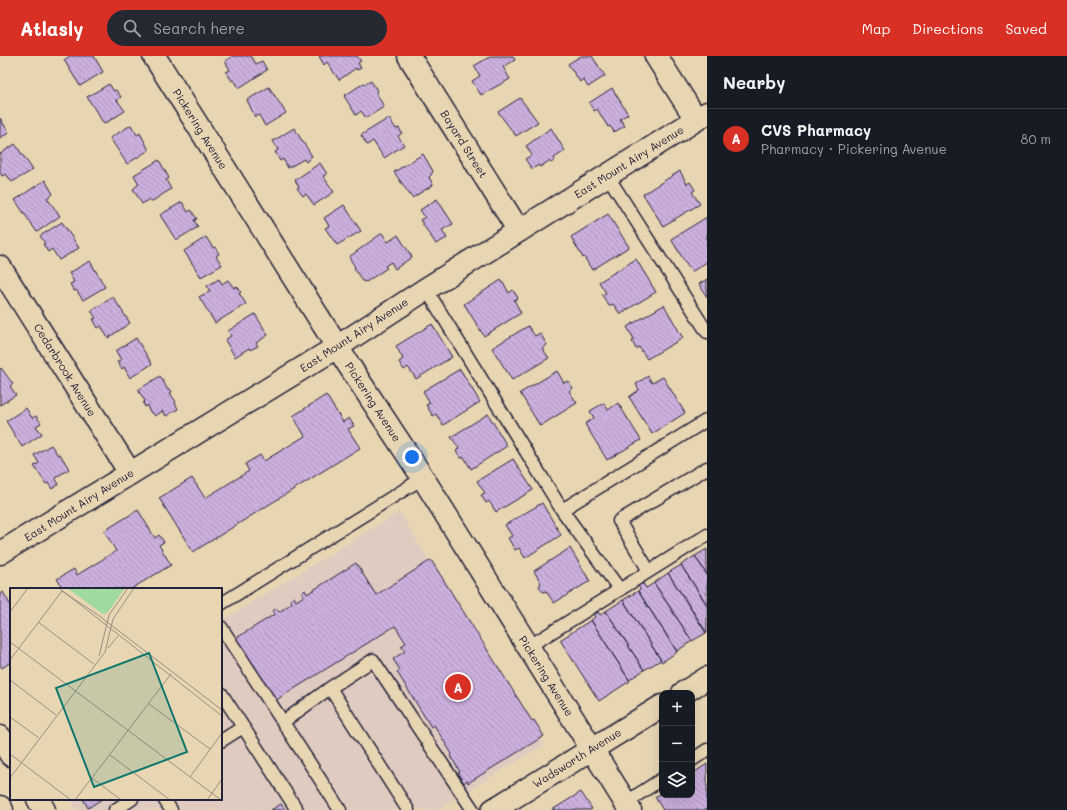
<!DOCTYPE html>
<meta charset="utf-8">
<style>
body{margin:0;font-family:Mali,sans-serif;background:#242831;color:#f1f3f6}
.controls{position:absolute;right:12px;bottom:12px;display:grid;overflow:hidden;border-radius:8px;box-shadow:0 4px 16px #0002}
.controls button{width:36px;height:36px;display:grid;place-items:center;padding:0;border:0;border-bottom:1px solid #363941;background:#171b24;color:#f1f3f6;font:20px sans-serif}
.you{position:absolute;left:412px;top:401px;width:14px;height:14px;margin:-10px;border:3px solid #fff;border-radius:50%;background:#1a73e8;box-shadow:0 0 0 6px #1a73e833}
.badge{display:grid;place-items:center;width:26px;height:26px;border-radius:50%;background:#d93025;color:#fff;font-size:13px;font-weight:700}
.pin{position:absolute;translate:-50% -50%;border:2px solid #fff;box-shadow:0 1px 4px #0006}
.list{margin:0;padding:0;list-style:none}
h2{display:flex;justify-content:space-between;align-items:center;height:52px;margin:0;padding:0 16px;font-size:17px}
h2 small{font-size:13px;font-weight:400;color:#9ea1a6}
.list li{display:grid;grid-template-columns:26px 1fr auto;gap:12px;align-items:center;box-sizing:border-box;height:60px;padding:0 16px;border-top:1px solid #363941}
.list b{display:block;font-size:15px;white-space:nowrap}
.list p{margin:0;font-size:13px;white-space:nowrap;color:#9ea1a6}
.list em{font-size:13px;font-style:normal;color:#9ea1a6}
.icon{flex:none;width:22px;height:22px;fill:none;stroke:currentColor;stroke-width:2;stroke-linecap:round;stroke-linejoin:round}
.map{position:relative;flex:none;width:707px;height:754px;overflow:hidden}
header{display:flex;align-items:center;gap:24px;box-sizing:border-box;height:56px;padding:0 20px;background:#d93025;color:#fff}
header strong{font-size:19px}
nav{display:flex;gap:22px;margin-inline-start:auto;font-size:14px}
.search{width:280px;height:36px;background:#242831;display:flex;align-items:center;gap:10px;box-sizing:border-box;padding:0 14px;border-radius:22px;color:#9ea1a6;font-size:15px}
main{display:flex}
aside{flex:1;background:#171b24}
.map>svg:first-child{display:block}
.built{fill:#dfcbc0}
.building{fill:url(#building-back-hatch);stroke:#22223b}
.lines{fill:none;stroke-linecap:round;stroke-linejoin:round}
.lane-casing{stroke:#22223b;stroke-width:15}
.street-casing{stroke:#22223b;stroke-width:25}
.secondary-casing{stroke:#22223b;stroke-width:25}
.lane{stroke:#e8d6b3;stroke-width:12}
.street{stroke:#e8d6b3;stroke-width:22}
.secondary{stroke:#e8d6b3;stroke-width:22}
.labels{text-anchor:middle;stroke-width:4;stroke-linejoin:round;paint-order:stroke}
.street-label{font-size:11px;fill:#22223b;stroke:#e8d6b3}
.inset-road{fill:none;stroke:#998e83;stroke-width:1}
.view{fill:#0f766e;fill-opacity:0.15;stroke:#0f766e;stroke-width:2}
.inset-edge{fill:none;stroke:#22223b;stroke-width:2}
</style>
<header>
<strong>Atlasly</strong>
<div class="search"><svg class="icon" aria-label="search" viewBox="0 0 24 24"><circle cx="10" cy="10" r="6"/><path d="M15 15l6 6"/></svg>Search here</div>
<nav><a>Map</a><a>Directions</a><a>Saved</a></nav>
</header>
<main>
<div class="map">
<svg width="707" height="754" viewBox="0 0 707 754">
<defs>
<pattern id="building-back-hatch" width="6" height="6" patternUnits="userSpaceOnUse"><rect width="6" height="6" fill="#cbb0de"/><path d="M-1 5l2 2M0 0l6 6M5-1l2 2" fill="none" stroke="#ae97bf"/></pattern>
</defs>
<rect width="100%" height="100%" fill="#e8d6b3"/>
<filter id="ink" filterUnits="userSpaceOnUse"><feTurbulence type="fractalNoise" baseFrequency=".025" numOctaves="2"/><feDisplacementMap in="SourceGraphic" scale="8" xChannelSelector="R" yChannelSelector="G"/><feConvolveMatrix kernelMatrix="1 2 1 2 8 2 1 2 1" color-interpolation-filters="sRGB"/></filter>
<g filter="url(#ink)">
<!-- built -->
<path class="built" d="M399 456 544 689 437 754H77L70 743H221V565Z"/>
<!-- building -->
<path class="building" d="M70 0H94L103 16 80 30 64 4Z
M233 0H251L256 8 262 5 267 14 239 32 234 24 232 25 226 16 230 14 225 5Z
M319 0H357L361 5 358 7 361 12 357 14 356 12 339 24 327 6 324 9Z
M491 0H513L515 4 503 11 510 23 481 39 472 25 480 20 474 10Z
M581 0H592L605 20 588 31 583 23 580 26 568 8Z
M371 25 377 34 376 36 384 51 366 62 361 55 356 59 344 40 364 27 365 28Z
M109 28 114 35 116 34 121 41 117 44 125 55 104 68 87 41Z
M269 31 286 57 265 70 259 59 255 61 247 44Z
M612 32 628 58 620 63 625 70 614 76 610 70 608 71 597 53 594 55 589 47Z
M520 42 538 66 516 80 498 56Z
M0 62 9 77 0 82Z
M389 62 396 73 399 72 402 77 398 80 404 89 384 102 373 85 367 89 361 79Z
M131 69 137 79 140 77 149 94 127 108 110 82Z
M294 72 312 100 306 106 304 103 288 112 283 103 280 105 275 96 278 94 273 85Z
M551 72 565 95 554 102 555 104 551 107 549 105 540 111 539 109 532 113 525 103 532 99 526 90Z
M15 88 33 114 12 126 6 118 2 120 0 117V98Z
M423 98 433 115 431 119 429 121 433 129 412 142 394 116Z
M159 104 169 122 166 124 171 133 151 146 149 143 142 148 133 133 139 128 134 119Z
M320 107 327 118 323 120 334 136 314 149 306 138 303 140 297 132 299 131 295 124Z
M680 115 687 128 690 126 695 134 692 136 700 148 663 170 643 138Z
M45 124 53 138 47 142 60 160 37 176 15 144Z
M437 143 453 168 442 174 447 182 436 188 420 164 425 161 420 154Z
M182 146 188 156 191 154 197 163 194 164 198 171 176 184 160 159Z
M344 149 361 175 337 189 325 172 329 170 324 162Z
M608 158 629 191 592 214 584 201 583 202 571 181Z
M707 161V206L691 216 671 183Z
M62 166 79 192 59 204 52 193 48 196 43 188 45 187 40 180Z
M382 177 388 186 398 179 412 201 395 213 391 206 385 210 387 212 366 226 365 225 363 226 354 212 355 211 349 201Z
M206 181 213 192 215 191 219 198 216 200 222 209 201 221 184 195Z
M636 203 656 236 620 258 613 248 609 250 602 239 606 237 599 226Z
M90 205 105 231 83 244 76 234 74 235 70 228 74 226 69 217Z
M219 223 222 228 228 224 234 232 237 230 241 236 239 237 246 248 215 267 199 241 210 235 207 230Z
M707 223V241L699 228Z
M501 224 503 228H504L509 237 513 234 518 242 514 244 521 257 484 280 464 248Z
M113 241 130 267 108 282 101 270 98 272 93 263 96 262 91 255Z
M664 249 683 282 647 303 639 291 636 293 632 285 634 283 627 271Z
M255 258 268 279 256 287 258 290 250 294 249 292 235 301 225 284 231 280 228 275Z
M432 268 452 301 416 323 408 311 404 314 399 306 403 303 396 290Z
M528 270 535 280 540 277 547 289 542 292 549 302 512 324 492 292Z
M136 282 152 308 130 322 124 311 122 313 117 306 121 304 116 295Z
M1 312 13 328 10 330 16 339 0 349V313Z
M460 313 480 346 443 369 436 358 433 360 426 349 430 347 423 335Z
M557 315 564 327 568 325 573 332 569 335 577 347 540 370 520 337Z
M160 320 168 334 170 333 172 336 170 337 176 346 175 347 178 353 166 360 163 355 155 360 153 357H151L148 353V349L145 351 143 347 145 345 138 334Z
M648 320 652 327 663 321 685 357 652 378 629 341 639 334 636 328Z
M326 339 343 366 349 362 354 370 348 373 360 392 193 496 159 442 192 422 205 442 249 415 245 408 260 399 264 405 305 380 293 360Z
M604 347 608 354 618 347 641 384 607 404 585 368 594 362 590 355Z
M26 352 32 362 36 360 41 367 36 370 42 378 22 391 6 365Z
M488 358 507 390 471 413 464 401 461 402 456 395 459 392 451 381Z
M51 389 58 399 60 398 69 413 55 422 59 428 52 433 48 427 46 428 34 410 39 407 34 399Z
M513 403 533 434 496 456 489 445 486 447 481 439 485 437 477 425Z
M542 447 561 479 525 502 519 492 515 494 508 482 512 480 505 469Z
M138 454 155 482 159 479 164 486 159 489 171 509 131 533H54L61 529 57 523 74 513 77 519 116 495 104 475Z
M570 492 590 525 554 547 546 535 543 536 539 530 541 527 534 515Z
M707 493V519L695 500Z
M695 500 707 519V549L681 509Z
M431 504 532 665 534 664 544 680 468 727 467 724 464 727 458 717 460 716 450 699 452 698 434 669 431 671 397 616 400 614 393 603 405 595 401 590 406 587 395 570 273 646 233 584 275 558 273 555 276 552 279 556 292 547 290 544 294 541 296 545 304 540 302 537 305 534 307 538 356 507 376 539Z
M681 509 707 549V577L668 517Z
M668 517 706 577 692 585 654 527Z
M643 527 646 532 654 527 692 585 677 595 638 535 640 533 638 530Z
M638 535 677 596 662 606 623 544Z
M3 536 11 550V606L2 612 0 609V538Z
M623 544 661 604 644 614 606 555Z
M606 555 644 614 629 624 591 564 595 561 594 559 598 556 600 559Z
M591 564 630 625 599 645 560 584Z
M707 708V754H663L655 741 662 737V739H692V718Z
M581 736 592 753 590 754H552Z
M83 743H102L88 752Z
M281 748 285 754H271Z"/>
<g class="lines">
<defs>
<path id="lane" d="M607 119 707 276
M426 233 562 454 707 364
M562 454 620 534
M649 515 619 465 707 412
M221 548 423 422
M221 571 340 754
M528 591 707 479
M330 632 373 604 473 754
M221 637 297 754
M283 666 330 632 408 754
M221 685 243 671
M692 704 707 694
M164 743 171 754
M625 747 662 723
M115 754 132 743"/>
<path id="street" d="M154 0 348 308 423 422 630 754
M409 0 519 175
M656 0 696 63
M0 211 130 417
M0 497 337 291 426 233 707 57"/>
<path id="secondary" d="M683 637 707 622
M0 681 11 699
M38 743 44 754
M0 751 2 754
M493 754 662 650"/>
</defs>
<!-- lane casing -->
<use href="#lane" class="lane-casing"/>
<!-- street casing -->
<use href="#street" class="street-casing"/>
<!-- secondary casing -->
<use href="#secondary" class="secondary-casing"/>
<!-- lane -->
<use href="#lane" class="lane"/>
<!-- street -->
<use href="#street" class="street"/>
<!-- secondary -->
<use href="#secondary" class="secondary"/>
</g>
</g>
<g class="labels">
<!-- street labels -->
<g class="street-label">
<text transform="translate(200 73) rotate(58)" y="4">Pickering Avenue</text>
<text transform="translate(464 88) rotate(58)" y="4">Bayard Street</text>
<text transform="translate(629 106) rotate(-32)" y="4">East Mount Airy Avenue</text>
<text transform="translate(354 279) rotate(-33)" y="4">East Mount Airy Avenue</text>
<text transform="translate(65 314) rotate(58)" y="4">Cedarbrook Avenue</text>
<text transform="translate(373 346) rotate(57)" y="4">Pickering Avenue</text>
<text transform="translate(79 449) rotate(-32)" y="4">East Mount Airy Avenue</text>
<text transform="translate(546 620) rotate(58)" y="4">Pickering Avenue</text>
<text transform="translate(577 702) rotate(-32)" y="4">Wadsworth Avenue</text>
</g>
</g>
<!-- overview -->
<g transform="translate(10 532)">
<rect width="212" height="212" fill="#e8d6b3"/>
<path d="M57 0H115L98 24 93 26Z" fill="#9fdaa1"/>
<path class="inset-road" d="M49 0 212 128M52 3 88 27 212 122M0 24 18 0M28 34 84 76M0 54 211 212M98 60 108 48M89 68 99 27 118 0M0 72 52 3M0 92 46 127M139 116 200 161M0 129 29 150M0 166 61 212M100 167 160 212M180 189 212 145M0 190 95 64 103 31 124 0M82 190 111 212M65 212 161 86M197 212 212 191"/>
<path class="view" d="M139 65 177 164 84 199 46 100Z"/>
<rect width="212" height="212" class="inset-edge"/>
</g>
</svg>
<div class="controls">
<button>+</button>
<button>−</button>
<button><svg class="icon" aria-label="layers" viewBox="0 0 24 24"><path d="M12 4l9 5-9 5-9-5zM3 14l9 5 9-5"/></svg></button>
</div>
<div class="you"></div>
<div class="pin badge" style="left:458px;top:631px">A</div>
</div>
<aside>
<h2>Nearby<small></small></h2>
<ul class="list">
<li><span class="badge">A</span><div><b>CVS Pharmacy</b><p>Pharmacy · Pickering Avenue</p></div><em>80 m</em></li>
</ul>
</aside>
</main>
